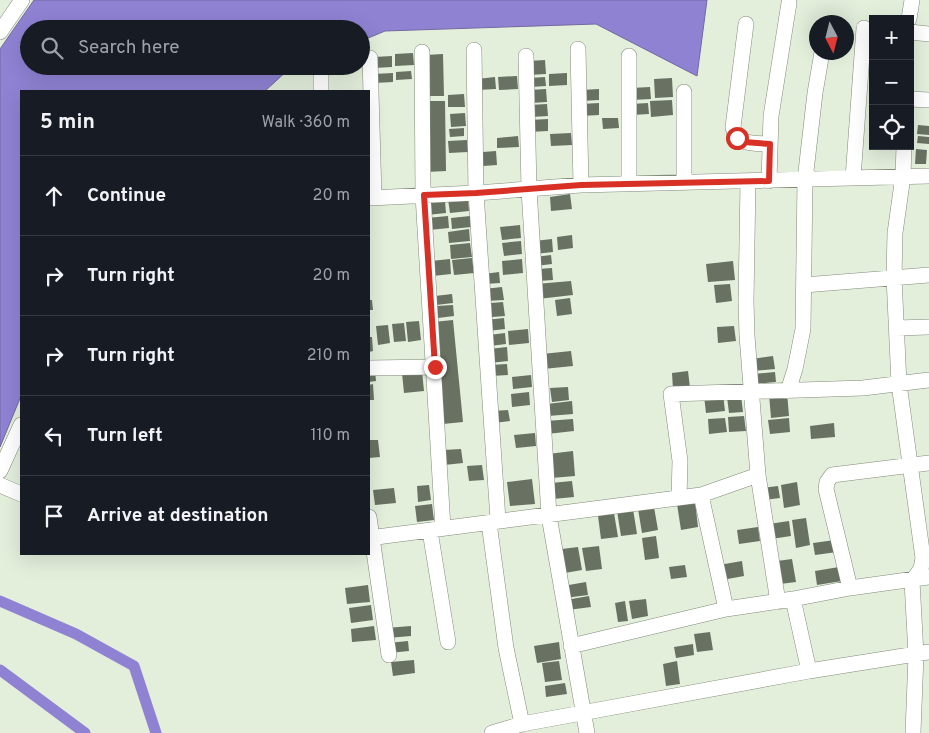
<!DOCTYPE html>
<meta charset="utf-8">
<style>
body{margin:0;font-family:Overpass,sans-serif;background:#242831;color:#f1f3f6}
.controls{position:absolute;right:15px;top:15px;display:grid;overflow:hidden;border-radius:0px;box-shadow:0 5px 20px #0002}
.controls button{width:45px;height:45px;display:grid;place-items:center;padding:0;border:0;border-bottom:1px solid #363941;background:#171b24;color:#f1f3f6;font:25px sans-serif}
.compass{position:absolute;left:809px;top:15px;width:45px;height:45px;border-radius:50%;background:#171b24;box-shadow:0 5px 20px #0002;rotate:173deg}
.stop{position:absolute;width:15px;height:15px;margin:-11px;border:4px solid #d93025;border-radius:50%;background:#fff}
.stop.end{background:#d93025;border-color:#fff;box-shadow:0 1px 5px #0008}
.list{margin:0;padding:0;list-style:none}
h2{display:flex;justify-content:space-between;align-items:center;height:65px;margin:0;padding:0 20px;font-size:21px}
h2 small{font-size:16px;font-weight:400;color:#9ea1a6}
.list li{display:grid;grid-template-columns:32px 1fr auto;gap:15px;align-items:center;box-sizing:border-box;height:80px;padding:0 20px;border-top:1px solid #363941}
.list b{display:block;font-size:19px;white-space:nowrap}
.list em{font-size:16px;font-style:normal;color:#9ea1a6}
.icon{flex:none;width:28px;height:28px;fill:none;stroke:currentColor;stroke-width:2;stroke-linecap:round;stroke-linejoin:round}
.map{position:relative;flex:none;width:929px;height:733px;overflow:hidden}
.search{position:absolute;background:#171b24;box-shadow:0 5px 20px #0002;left:20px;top:20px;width:350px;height:55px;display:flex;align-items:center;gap:12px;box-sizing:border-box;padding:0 18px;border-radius:28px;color:#9ea1a6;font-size:19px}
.panel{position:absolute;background:#171b24;box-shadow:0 5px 20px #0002;left:20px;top:90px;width:350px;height:465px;border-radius:0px}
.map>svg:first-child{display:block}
.water{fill:#8f82d3;stroke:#7169a0}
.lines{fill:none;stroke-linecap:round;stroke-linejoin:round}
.canal{stroke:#8f82d3;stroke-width:11}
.building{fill:#697262}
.minor-casing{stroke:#828b7b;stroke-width:16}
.minor{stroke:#fff;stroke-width:15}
.route{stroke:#d93025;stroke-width:6}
</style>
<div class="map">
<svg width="929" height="733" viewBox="0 0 929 733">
<rect width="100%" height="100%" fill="#e3eedb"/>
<!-- water -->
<path class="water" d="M34 0H707L697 76 596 24 385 31 361 41V29H29V66H296L289 69 265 91H21V396L0 447V49Z"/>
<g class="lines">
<!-- canal -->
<path class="canal" d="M0 601 76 634 134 666 156 733
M0 670 85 733"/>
</g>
<!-- building -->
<path class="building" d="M413 53 414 65 395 66V54Z
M443 54 444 96H426L425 55Z
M392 56V67L375 68 374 57Z
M545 60 546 74 529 75 528 61Z
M411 71 412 79 396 80V72Z
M393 73V82L374 83 373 74Z
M567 73V85L549 86V74Z
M517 76 518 89 499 90 498 77Z
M495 77 496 89 477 90V79Z
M545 77 546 86 531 87 530 78Z
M672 78 673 97 655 98 654 79Z
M650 87 651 99 632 100 631 88Z
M546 89 547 102 530 103 529 90Z
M599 89V100L581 101V90Z
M464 94 465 107H448V95Z
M672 100 673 115 651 117 650 101Z
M424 101H445L446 171 426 172Z
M599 103V115L581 116V104Z
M648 103 649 114 632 115 631 104Z
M547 104 548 116 531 117 530 105Z
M465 113 466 126 451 127 450 114Z
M602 118H618L619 128 603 129Z
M548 119V131L529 132V120Z
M918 125 929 126V135L917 134Z
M464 128V136L450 137 449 129Z
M571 133 572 145 551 146 550 134Z
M518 136 519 147 497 148V138Z
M918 136 929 137V144L917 143Z
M467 140 468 152 449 153 448 141Z
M916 149 927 150 926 164H915Z
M496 151 497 165 483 166V152Z
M570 194 572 209 551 211 550 197Z
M468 197 469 211 450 213 448 199Z
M445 201 446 213 427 215 426 203Z
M448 216 449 228 429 230 427 218Z
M470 216 471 227 452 229 451 218Z
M520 225 521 238 502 240 500 227Z
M469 229 470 241 449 243 448 232Z
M572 235 573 248 558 250 557 237Z
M552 239 553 252 535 254 534 241Z
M521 241 522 254 504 256 502 243Z
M470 243 472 257 451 259 450 245Z
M551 255 552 264 536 266 535 257Z
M472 258 474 273 454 275 452 260Z
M450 259 451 274 433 276 431 261Z
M522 259 523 273 503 275 502 261Z
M733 261 735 280 708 282 706 264Z
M552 268 553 280 539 281 538 269Z
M499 272 500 283 485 284 484 274Z
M571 281 573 295 538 299 536 284Z
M730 284 732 301 716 303 714 285Z
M502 287 504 300 486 301 484 289Z
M452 294 453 303 436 305 435 296Z
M570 298 572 314 557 316 555 300Z
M369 300H372L373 310H369Z
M503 302 505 316 492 317 491 303Z
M453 305 454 316 438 318 436 306Z
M504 318 505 329 488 331 486 320Z
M453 320 463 422 443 424 433 322Z
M419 321 421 340 408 342 406 322Z
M404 323 406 341 394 342 392 324Z
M388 325 390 343 378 345 376 326Z
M734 326 736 341 718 343 717 327Z
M528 329 529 343 509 345 508 331Z
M505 333 506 344 490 346 489 335Z
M369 337H372L373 351 369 352Z
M507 347 508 361 490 363 489 349Z
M571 351 573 366 543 369 542 354Z
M773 356 775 369 752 371 751 359Z
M507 364 508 375 491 376 490 365Z
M369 370H375L376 381 369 382Z
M422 371 424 391 404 393 402 373Z
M688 371 690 388 673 390 672 373Z
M775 372 776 382 754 384 753 374Z
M531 375 532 387 513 389 512 377Z
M373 384 374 400H369V385Z
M568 387 569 400 552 402 550 388Z
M529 392 530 405 512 407 511 394Z
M787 392 789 416 771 418 769 394Z
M723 394 725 411 706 413 704 396Z
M741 395 743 412 729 413 727 397Z
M572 401 573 414 548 416 547 404Z
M508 410 510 421 494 423 493 411Z
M744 416 746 431 729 432 728 417Z
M725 418 727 432 709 434 708 419Z
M789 418 790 432 770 434 768 420Z
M573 419 574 431 547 434 546 421Z
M834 423 835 437 811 439 810 426Z
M535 433 536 446 516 448 514 435Z
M369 440H378L380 457 369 458Z
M461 449 463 463 444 465 443 450Z
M573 451 575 476 551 478 548 454Z
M482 465 484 480 469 481 467 466Z
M532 479 535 504 510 506 507 482Z
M572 481 574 497 553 499 551 483Z
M797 482 800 505 784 508 781 485Z
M429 485 431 500 418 502 417 486Z
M778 486 780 498 764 500 762 488Z
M394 488 396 503 375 505 373 490Z
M695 501 698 527 681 530 677 504Z
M432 504 434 520 417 522 415 506Z
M654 507 658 530 642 533 638 509Z
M633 509 637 534 621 536 617 511Z
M614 513 618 537 601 539 598 516Z
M806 518 810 545 796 548 792 520Z
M789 521 791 536 771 539 769 524Z
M758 527 760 541 739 544 737 530Z
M656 536 659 558 645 560 642 538Z
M835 540 837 552 815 555 813 543Z
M599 546 602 569 586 571 582 548Z
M578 547 582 570 565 573 562 549Z
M792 559 796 582 780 584 777 561Z
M742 561 744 576 722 580 719 565Z
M685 565 687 577 671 579 669 567Z
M839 567 842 581 817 585 815 571Z
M586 582 588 595 565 598 563 586Z
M368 585 370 602 347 604 345 588Z
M589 596 591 607 568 610 566 600Z
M646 599 648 616 632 619 629 601Z
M625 601 628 621 618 622 615 603Z
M371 605 373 620 351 623 349 608Z
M374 626 376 640 352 642 351 629Z
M411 626V636L388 638 386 628Z
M710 632 713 650 697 652 694 634Z
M408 641 409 651 389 653 388 643Z
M559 642 561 659 537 663 534 646Z
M693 644 694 655 676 658 674 647Z
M414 660 415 673 393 676 391 662Z
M559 661 562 680 545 682 542 663Z
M677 661 680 684 666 686 663 664Z
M565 683 567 694 546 697 545 686Z"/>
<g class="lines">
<defs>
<path id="minor" d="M909 19 912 0
M746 24 733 127C736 146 755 143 770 144
M0 32 22 0
M910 32 929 34
M578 49 581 185
M474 50 476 193 498 520
M422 52 423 195 443 528
M526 56 529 189 549 516 587 733
M629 56V184
M370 58 374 197
M321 66V91
M910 99 929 100
M904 146 903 176 895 233 894 277 899 384 923 558 921 569 912 581 916 655 913 733
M853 178 864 28
M769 181 771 116 789 3
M748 182 746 301 747 336 758 475 778 602
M684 183V92
M369 198 476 193 581 185 929 176
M804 285 929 275
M896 328 929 327
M369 368 435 367
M788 391 795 369 803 329 805 180 815 93 822 52
M0 471 21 425
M0 485 21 494
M701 495 758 475
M679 498 680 461 671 394 863 388 929 380
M369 517 389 655
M489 523 506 648 522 724 809 671 793 599 726 609 571 646
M430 531 448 642
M369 538 701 495 726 609
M850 588 929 577
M793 599 850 588 826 489 827 482 832 475 929 463
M809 671 929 652
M492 733 522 724"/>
</defs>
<!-- minor casing -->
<use href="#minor" class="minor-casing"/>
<!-- minor -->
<use href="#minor" class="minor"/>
</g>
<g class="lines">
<!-- route -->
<path class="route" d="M435 367 424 195 476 193 581 185 769 181 770 144 744 142 737 138"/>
</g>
</svg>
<div class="controls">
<button>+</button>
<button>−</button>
<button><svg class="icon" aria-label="locate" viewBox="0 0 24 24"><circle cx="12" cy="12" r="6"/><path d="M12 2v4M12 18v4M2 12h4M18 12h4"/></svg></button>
</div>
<svg class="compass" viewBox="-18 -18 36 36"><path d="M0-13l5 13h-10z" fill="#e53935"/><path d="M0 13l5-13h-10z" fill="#9ea1a6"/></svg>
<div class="stop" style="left:737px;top:138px"></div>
<div class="stop end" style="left:435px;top:367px"></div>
<div class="search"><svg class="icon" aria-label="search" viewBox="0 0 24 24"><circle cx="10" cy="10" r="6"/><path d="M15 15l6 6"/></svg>Search here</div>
<section class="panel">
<h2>5 min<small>Walk · 360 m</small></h2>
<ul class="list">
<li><svg class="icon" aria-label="ahead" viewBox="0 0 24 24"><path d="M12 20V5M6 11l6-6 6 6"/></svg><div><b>Continue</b></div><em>20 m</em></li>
<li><svg class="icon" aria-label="right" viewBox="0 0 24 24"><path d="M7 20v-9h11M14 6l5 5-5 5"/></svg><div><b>Turn right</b></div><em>20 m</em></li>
<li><svg class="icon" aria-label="right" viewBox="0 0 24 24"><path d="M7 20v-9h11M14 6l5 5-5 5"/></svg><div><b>Turn right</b></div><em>210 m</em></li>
<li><svg class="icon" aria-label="left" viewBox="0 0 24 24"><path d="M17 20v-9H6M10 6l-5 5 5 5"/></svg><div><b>Turn left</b></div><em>110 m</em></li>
<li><svg class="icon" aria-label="arrive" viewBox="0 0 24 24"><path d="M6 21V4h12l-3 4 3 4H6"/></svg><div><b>Arrive at destination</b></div></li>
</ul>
</section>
</div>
